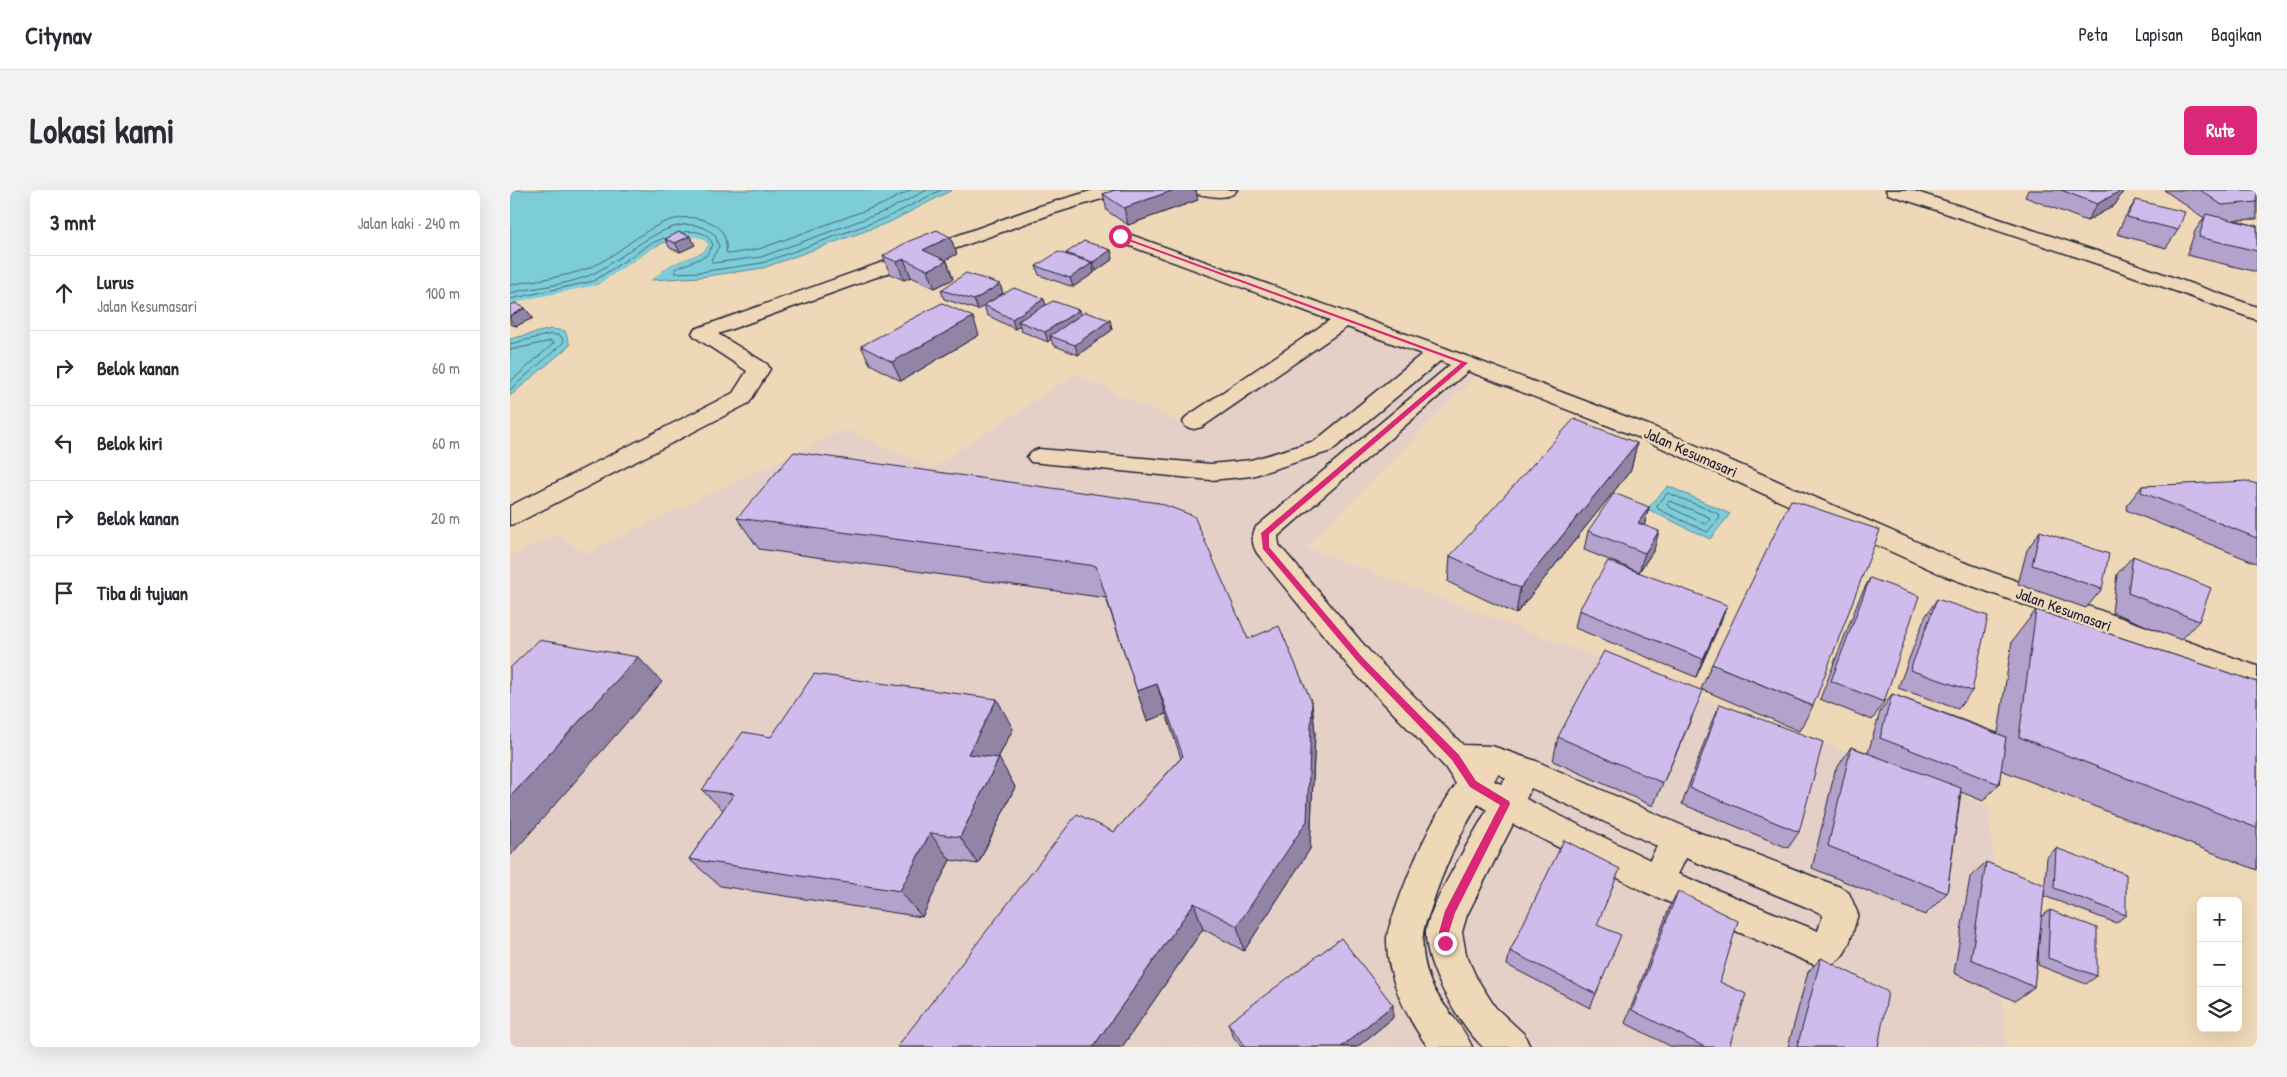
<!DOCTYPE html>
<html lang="id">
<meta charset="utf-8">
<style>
body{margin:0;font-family:"Patrick Hand",sans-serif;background:#f2f2f3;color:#2b2b33}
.controls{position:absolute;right:15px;bottom:15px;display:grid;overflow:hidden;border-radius:8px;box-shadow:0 5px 20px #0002}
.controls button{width:45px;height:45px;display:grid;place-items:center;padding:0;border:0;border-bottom:1px solid #e1e1e2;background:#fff;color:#2b2b33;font:25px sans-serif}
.stop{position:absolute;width:15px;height:15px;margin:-11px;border:4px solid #db2777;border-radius:50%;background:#fff}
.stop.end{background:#db2777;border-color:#fff;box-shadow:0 1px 5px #0008}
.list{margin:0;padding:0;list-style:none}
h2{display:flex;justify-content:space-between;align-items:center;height:65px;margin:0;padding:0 20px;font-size:21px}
h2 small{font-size:16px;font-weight:400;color:#7c7c81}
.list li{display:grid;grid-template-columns:32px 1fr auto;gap:15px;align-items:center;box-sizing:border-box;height:75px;padding:0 20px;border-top:1px solid #e1e1e2}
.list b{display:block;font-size:19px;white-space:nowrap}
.list p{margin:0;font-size:16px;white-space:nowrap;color:#7c7c81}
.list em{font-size:16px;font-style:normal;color:#7c7c81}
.icon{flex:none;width:28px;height:28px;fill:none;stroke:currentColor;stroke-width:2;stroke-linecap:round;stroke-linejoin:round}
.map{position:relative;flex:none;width:1747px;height:857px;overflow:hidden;border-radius:8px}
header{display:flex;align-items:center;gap:30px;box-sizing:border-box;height:70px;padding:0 25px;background:#fff;border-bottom:1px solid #e1e1e2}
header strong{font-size:24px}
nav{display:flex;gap:28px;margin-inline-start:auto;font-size:18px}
.intro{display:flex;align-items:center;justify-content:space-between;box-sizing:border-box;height:120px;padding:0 30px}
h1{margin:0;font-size:35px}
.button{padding:12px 22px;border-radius:8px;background:#db2777;color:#fff;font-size:18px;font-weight:700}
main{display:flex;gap:30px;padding:0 30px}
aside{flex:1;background:#fff;border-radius:8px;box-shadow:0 5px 20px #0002}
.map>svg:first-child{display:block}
.built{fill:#e5d0c7}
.water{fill:#7dcdd8;stroke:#598999}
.pier{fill:#eed8b7}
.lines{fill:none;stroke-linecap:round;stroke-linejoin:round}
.shore{stroke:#46667a;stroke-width:1}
.minor-casing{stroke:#22223b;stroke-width:3}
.minor{fill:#eed8b7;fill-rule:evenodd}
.wall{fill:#b3a2cb;stroke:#22223b}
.shaded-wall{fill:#9284a5;stroke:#22223b}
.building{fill:#d0bcec;stroke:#22223b}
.route{fill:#db2777}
.labels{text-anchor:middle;stroke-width:5;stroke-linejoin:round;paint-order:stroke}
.street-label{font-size:16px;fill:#22223b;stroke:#eed8b7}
</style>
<header>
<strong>Citynav</strong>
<nav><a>Peta</a><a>Lapisan</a><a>Bagikan</a></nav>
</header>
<div class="intro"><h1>Lokasi kami</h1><a class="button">Rute</a></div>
<main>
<aside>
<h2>3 mnt<small>Jalan kaki · 240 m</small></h2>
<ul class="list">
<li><svg class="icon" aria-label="ahead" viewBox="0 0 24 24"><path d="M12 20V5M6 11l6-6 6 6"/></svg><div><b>Lurus</b><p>Jalan Kesumasari</p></div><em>100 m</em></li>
<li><svg class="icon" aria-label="right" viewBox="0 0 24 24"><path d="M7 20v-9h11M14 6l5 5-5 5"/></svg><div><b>Belok kanan</b></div><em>60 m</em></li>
<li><svg class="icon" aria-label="left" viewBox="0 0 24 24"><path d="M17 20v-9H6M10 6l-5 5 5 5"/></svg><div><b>Belok kiri</b></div><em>60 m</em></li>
<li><svg class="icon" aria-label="right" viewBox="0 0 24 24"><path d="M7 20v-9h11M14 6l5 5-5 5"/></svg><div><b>Belok kanan</b></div><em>20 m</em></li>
<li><svg class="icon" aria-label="arrive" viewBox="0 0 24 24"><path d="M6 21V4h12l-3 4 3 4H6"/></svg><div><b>Tiba di tujuan</b></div></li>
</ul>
</aside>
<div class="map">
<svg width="1747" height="857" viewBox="0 0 1747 857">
<rect width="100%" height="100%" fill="#eed8b7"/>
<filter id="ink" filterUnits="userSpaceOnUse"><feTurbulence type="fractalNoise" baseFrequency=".02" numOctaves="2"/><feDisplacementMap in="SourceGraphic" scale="10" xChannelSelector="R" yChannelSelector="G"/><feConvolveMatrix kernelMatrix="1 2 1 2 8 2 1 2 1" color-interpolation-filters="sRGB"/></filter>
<g filter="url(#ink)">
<!-- built -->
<path class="built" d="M854 128 979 179 968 184 796 357 1479 616 1496 857H0V366L49 343 74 364 335 239 422 278 566 184 690 242 799 146Z"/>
<!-- water -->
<path class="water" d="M0 0H442L380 32 253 78 190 87 141 90 160 75 193 62 199 54C163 27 118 82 87 95 64 105 26 107 0 115Z
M41 139 55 141 60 155 0 206V149Z
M1158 296 1220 324 1200 349 1137 319Z"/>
<!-- pier -->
<path class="pier" d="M181 46 191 48 199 54 193 62 160 75 139 92V88L159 73 192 60 195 54 181 48 168 50 144 61 87 98 0 117V115L18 109 87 95 143 58 167 48Z"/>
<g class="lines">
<!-- shore -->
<path class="shore" d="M173 42C186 40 198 42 203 55L196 66 165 79V83L190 82 252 73 378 27 431 0
M0 95C26 89 54 88 79 78 120 61 153 11 202 33 214 39 217 50 216 62L219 64 249 59 373 14 401 0
M0 103C25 97 51 96 75 87 113 74 165 10 205 45L209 56 201 70 203 73 251 67 376 21 417 0
M0 109 84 91 140 54 154 48
M0 154 41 144 51 146 54 152 0 200
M0 160 41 151 44 153 0 192
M1158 303 1209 324 1210 328 1197 342 1148 319 1147 316Z
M1160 311 1199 327 1200 330 1195 334 1159 317 1157 314Z"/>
<defs>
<path id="minor" d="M584 0H610L608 4 542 24 208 144 257 174 260 179 239 213 9 332 0 335V316L223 203 237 181 185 147 182 143 185 139 530 16Z
M685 0H727C720 11 699 6 687 4Z
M1376 0H1401L1611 69 1747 117V130L1597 77 1378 4Z
M610 41 935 158 1146 238 1453 372 1747 476V500L1435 386 1130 248 958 181 768 346 769 355 860 462 953 555 982 556 1026 571 1180 639 1330 697 1339 703 1348 724C1340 749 1338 779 1305 775L1135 702 1003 634 957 725 952 742 956 764 966 787 985 817 1014 844 1020 857H973C950 835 915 777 916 743 917 719 964 644 977 620L968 614C948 647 932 682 921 718 918 727 914 735 913 744 911 759 915 779 921 793 932 817 952 833 962 857H918C896 827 876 786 877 748 878 737 883 728 886 718 901 675 920 633 946 594L935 577 840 478 747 363C742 355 741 346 746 337L940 175 930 171 821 261 742 286 701 290 521 272 517 267 521 262 529 259 701 274 741 270 805 251 912 164 837 137 692 237 684 239 676 237 673 232 676 227 820 130 604 50 601 46 604 42ZM988 584 996 588 991 594 984 591ZM1021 598 1147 656 1140 670 1016 609ZM1176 668 1306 721 1313 725 1308 741 1168 684Z"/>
</defs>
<!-- minor casing -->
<use href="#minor" class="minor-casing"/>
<!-- minor -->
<use href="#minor" class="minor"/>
</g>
<!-- wall -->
<path class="wall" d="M605 0H686L688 10 618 35 597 21 593 4Z
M1518 0H1614L1605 15 1577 31 1515 7Z
M1654 0H1747V29L1724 30 1747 36V82L1677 65 1685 41 1694 28Z
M1626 10 1668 40 1656 58 1607 44 1615 27Z
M440 47 447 64 435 70 437 71 443 89 425 98 401 87 394 90 380 84 373 66Z
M155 49 185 55 170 62 160 58Z
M601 60 603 69 586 81H584V83L563 97 529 85 526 76 557 65 556 63Z
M431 100 493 103 476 115H536L569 120 570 125 600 130 602 140 568 165 543 155 541 149 538 152 511 141 510 136 505 139 477 125 474 115 468 120 434 109Z
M0 116 15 118 23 128 6 136 0 134Z
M469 145 391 191 360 174 351 156Z
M1127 253 1121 280 1006 424 938 392 940 366Z
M1747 294V372L1746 373 1616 320 1617 315 1632 296Z
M649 313 738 449 802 513 805 543 800 659 734 761 693 739 612 857H387L604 642 671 568 656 524 637 531 596 408 249 359 227 328Z
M1139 317 1134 336 1144 360 1129 382 1074 360 1078 341Z
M1530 341 1592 399 1576 418 1508 394 1517 360Z
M1623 366 1689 431 1671 450 1602 422 1607 384Z
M1360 388 1374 512 1362 530 1310 509 1350 407Z
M1427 409 1462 501 1448 519 1388 498 1415 427Z
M1217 415 1186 487 1065 438 1069 420Z
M1526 420 1747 492V680L1491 580 1489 594 1473 611 1451 602 1437 703 1415 725 1302 678 1325 581 1341 557 1358 563 1370 522 1382 504 1488 543 1502 451Z
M1202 474 1303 516 1289 541 1191 499Z
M1210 514 1289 642 1278 658 1172 614 1202 531Z
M1183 525 1143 616 1043 571 1048 547Z
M503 539 488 568 505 597 468 674 440 670 412 727 210 696 179 669 213 620 192 600 261 547Z
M1546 658 1616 725 1606 733 1534 706 1537 667Z
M1476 672 1531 727 1540 720 1587 786 1576 794 1528 775 1529 746 1524 797 1505 811 1444 783 1460 687Z
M1168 701 1219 857H1162L1115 833 1160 716Z
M1087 735 1086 804 1080 818 997 775 1000 761Z
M1311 768 1368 857H1278L1298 782Z
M883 828 847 857H731L723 846 718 833Z"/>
<!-- shaded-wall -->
<path class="shaded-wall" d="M664 0H686L688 10 618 35 614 18Z
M1612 0H1614L1605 15 1577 31 1587 14Z
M180 46 185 55 170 62 165 53Z
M440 47 447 64 420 78 413 60Z
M601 60 603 69 586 81 583 72Z
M394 69 401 87 394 90 387 72Z
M437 71 443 89 425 98 418 80Z
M582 73 584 83 563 97 560 88Z
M490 94 493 103 468 120 464 110Z
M534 109 537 118 508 131 510 136 505 139 502 129Z
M15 118 23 128 6 136 0 129V126Z
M569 120 571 130 540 146 541 149 538 152 535 142Z
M463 127 469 145 391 191 382 172Z
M600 130 602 140 568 165 565 155Z
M1127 253 1121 280 1006 424 1010 398Z
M1139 317 1134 336 1128 333Z
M1149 341 1144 360 1129 382 1135 363Z
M1217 415 1210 434 1186 487 1193 469Z
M128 467 152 492 0 666V607Z
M647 494 656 524 637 531 627 501Z
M487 509 503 539 475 593 458 564Z
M802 513 805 543 800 659 734 761 727 736Z
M489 568 505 597 468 674 450 647Z
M420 643 440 670 412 727 390 701Z
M684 713 693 739 612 857H583Z
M883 815V828L847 857H831Z"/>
<!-- building -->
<path class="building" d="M605 0H664L614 18 593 4Z
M1551 0H1612L1587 14Z
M1690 0H1747V12L1712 15Z
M1626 10 1675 22 1668 40 1617 27Z
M1696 24 1747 36V61L1689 47Z
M427 40 440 47 413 60 437 71 418 80 394 69 387 72 373 66 397 52Z
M169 42 180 46 165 53 155 49Z
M574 51 601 60 583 72 556 63Z
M548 62 582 73 560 88 526 76Z
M456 83 490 94 464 110 431 100Z
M504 98 534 109 502 129 474 115Z
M543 111 569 120 535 142 508 131Z
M5 113 15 118 0 126V116Z
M432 113 463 127 382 172 351 156Z
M575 122 600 130 565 155 540 146Z
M1064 229 1127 253 1010 398 940 366Z
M284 262 649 313 684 326 738 449 769 436 802 513 797 631 727 736 684 713 583 857H387L567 624 604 642 673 566 647 494 627 501 586 376 227 328Z
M1737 291 1747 294V348L1631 302 1632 296Z
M1104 303 1139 317 1128 333 1149 341 1135 363 1078 341Z
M1281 310 1370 340 1303 516 1202 474Z
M1530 341 1599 364 1592 399 1522 375Z
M1623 366 1701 398 1689 431 1618 403Z
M1098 371 1217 415 1193 469 1069 420Z
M1360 388 1409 406 1374 512 1321 491Z
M1427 409 1478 426 1462 501 1400 480Z
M1526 420 1747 492V638L1509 547Z
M29 450 128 467 0 607V478Z
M1094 461 1193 501 1153 593 1048 547Z
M304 484 487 509 458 564 489 568 450 647 420 643 390 701 179 669 224 604 192 600 233 542 261 547Z
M1382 504 1496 547 1489 594 1370 548Z
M1210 514 1313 552 1289 642 1180 598Z
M1341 557 1451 598 1437 703 1318 656Z
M1054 650 1110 679 1087 735 1111 745 1086 804 1000 761Z
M1546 658 1616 684V725L1544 698Z
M1476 672 1535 695 1524 797 1461 769Z
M1168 701 1228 731 1210 792 1236 804 1219 857H1195L1122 820Z
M1540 720 1587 738V786L1538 768Z
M831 748 883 815 831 857H735L718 833Z
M1311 768 1378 802 1368 857H1287Z"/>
</g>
<!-- route -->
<path class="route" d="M608 45 958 173 759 344V357L853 468 949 565 966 591 999 611 1000 614 945 723 939 742V757H932L929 742 935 721 990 615 960 597 942 570 848 472 753 359 751 343 951 173 608 47Z"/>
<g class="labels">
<!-- street labels -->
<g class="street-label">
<text transform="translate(1181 262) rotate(24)" y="6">Jalan Kesumasari</text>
<text transform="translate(1554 419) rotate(20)" y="6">Jalan Kesumasari</text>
</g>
</g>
</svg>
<div class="controls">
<button>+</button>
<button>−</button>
<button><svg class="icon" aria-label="layers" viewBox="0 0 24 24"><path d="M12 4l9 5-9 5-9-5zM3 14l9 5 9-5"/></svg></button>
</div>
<div class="stop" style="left:610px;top:46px"></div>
<div class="stop end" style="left:935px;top:753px"></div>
</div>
</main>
